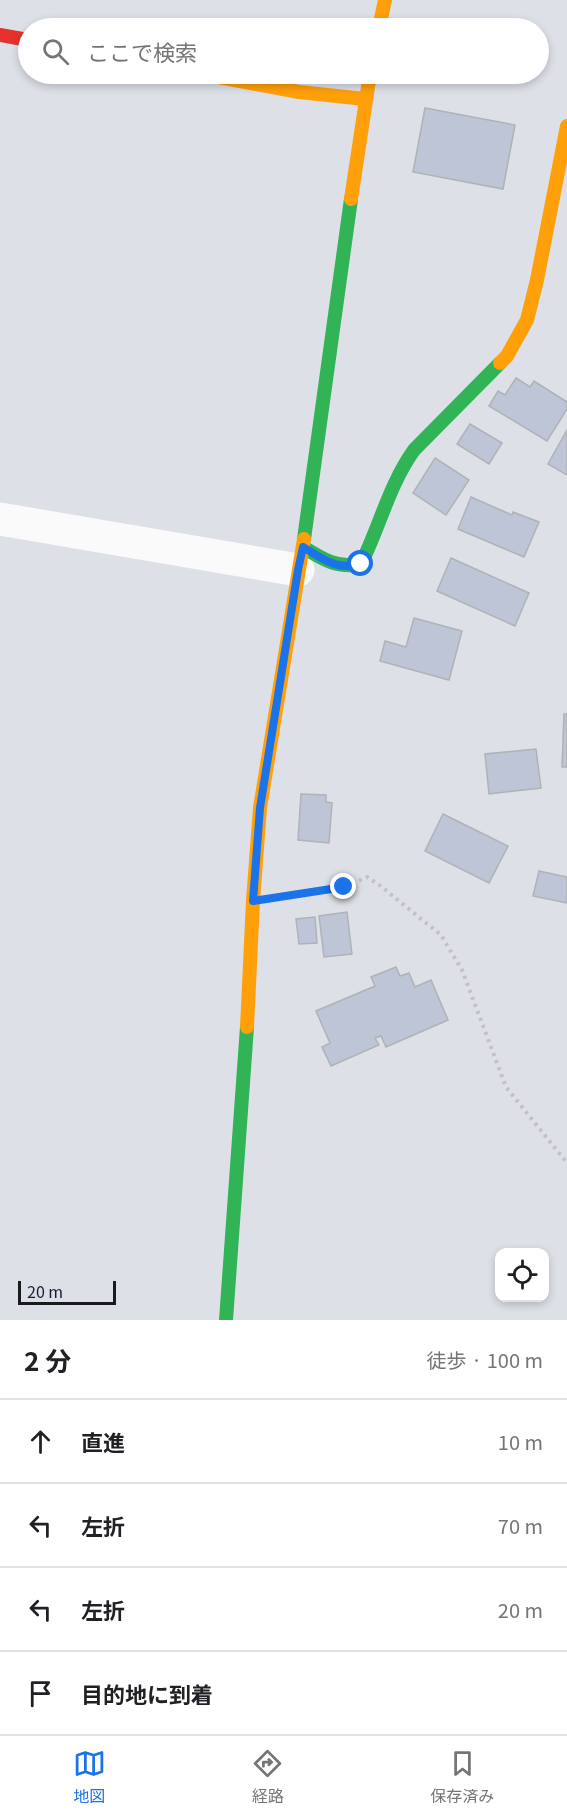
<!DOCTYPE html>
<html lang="ja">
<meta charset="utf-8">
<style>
body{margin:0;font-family:Georgia,"Noto Sans JP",serif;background:#f6f6f6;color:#202124}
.controls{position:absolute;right:18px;bottom:18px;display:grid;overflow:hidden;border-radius:12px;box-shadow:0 3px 9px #0003}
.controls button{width:54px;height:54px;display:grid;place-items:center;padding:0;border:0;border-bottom:2px solid #e0e0e0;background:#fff;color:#202124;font:30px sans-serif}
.scale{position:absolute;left:18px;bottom:15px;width:98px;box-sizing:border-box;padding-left:6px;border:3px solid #191b1f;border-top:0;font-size:16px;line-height:21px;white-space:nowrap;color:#191b1f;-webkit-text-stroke:4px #d9dfeb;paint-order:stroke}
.stop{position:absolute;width:18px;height:18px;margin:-14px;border:4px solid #1a73e8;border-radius:50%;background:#fff}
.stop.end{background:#1a73e8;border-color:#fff;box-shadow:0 2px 6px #0008}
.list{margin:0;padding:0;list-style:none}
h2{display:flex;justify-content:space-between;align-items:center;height:78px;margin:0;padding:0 24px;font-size:26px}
h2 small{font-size:20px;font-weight:400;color:#757577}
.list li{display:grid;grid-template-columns:39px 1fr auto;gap:18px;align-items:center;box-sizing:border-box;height:84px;padding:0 24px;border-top:2px solid #e0e0e0}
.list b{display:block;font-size:22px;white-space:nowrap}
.list em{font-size:20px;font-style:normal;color:#757577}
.icon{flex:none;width:33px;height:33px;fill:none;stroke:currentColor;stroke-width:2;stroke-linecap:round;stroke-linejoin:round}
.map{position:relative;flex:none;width:567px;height:1320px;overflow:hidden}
.search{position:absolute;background:#fff;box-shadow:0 3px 9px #0003;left:18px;right:18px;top:18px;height:66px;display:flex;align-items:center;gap:15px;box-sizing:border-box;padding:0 21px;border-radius:33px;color:#757577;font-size:22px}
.sheet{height:414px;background:#fff}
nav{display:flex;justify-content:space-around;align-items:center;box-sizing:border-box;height:84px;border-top:2px solid #e0e0e0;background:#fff;font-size:16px;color:#757577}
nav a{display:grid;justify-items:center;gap:3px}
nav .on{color:#1a73e8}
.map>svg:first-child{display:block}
.building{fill:#bdc5d6;stroke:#afb2b7;stroke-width:1.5}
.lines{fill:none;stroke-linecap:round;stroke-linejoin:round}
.path{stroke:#c2c2c4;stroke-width:4;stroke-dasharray:3 4.5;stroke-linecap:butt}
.street{stroke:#fafafb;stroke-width:33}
.fast{stroke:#30b455;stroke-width:14}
.slow{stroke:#ff9f0a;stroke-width:14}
.jam{stroke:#e5322d;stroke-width:14}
.route{stroke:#1a73e8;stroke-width:8}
</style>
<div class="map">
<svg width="567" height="1320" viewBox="0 0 567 1320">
<rect width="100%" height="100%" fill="#dde0e7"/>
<!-- building -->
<path class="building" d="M425 108 515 125 503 189 413 172Z
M516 378 530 387 534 381 567 402V409L547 441 489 406 498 391 505 395Z
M470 424 502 443 489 464 457 444Z
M567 430V475L548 464Z
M435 458 469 480 446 515 413 493Z
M471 497 512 515 513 512 539 522 524 557 458 529Z
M451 558 529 593 515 626 437 591Z
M414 618 462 631 449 680 380 661 385 641 406 647Z
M564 714H567V767H562Z
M536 749 541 788 489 794 485 754Z
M301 794 326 795V802L332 803 329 843 298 840Z
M443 814 508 846 489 883 425 851Z
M539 871 567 877V903L533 896Z
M347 912 352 954 324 957 319 916Z
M315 917 317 943 299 944 296 919Z
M396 967 400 976 409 973 415 987 431 980 448 1020 386 1047 381 1036 375 1038 379 1045 331 1066 322 1047 330 1043 316 1011 375 986 371 977Z"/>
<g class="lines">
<!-- path -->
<path class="path" d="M286 896 344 887 367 877 378 884 441 935 462 970 506 1087 567 1163"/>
<!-- street -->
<path class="street" d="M0 519 298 570"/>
<!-- fast -->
<path class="fast" d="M304 539 351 199
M303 547C322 559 338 569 361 564 380 526 389 485 414 450L500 363
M226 1320 247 1027"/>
<!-- slow -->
<path class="slow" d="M379 28 385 0
M202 74 299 92 365 99
M351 199 370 74
M500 363 507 356 527 320 537 280 567 126
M247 1027 253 901 260 808 304 539"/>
<!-- jam -->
<path class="jam" d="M0 35 28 40"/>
</g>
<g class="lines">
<!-- route -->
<path class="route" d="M344 887 253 901 260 808 298 570 303 547C323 559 337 571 361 564"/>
</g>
</svg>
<div class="controls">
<button><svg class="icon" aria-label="locate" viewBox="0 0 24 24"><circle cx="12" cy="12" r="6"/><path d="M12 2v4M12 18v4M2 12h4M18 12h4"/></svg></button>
</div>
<div class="scale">20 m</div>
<div class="stop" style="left:361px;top:564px"></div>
<div class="stop end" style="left:344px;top:887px"></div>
<div class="search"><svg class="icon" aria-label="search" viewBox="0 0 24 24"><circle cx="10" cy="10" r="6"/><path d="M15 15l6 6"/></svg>ここで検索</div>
</div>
<section class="sheet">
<h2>2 分<small>徒歩 · 100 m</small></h2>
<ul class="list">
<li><svg class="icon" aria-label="ahead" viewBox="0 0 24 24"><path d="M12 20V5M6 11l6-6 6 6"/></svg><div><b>直進</b></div><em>10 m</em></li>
<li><svg class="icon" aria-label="left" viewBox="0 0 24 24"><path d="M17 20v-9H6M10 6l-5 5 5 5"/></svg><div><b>左折</b></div><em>70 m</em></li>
<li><svg class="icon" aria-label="left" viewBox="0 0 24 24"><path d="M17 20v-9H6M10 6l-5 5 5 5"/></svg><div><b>左折</b></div><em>20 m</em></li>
<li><svg class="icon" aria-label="arrive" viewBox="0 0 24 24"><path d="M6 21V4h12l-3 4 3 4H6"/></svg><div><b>目的地に到着</b></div></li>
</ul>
</section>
<nav>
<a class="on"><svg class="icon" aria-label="map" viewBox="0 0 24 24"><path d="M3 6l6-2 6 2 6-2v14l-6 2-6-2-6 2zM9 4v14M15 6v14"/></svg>地図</a>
<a><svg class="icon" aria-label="directions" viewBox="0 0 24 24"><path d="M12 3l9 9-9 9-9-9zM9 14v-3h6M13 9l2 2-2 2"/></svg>経路</a>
<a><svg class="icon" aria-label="saved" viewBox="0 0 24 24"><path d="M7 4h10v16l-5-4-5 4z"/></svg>保存済み</a>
</nav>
